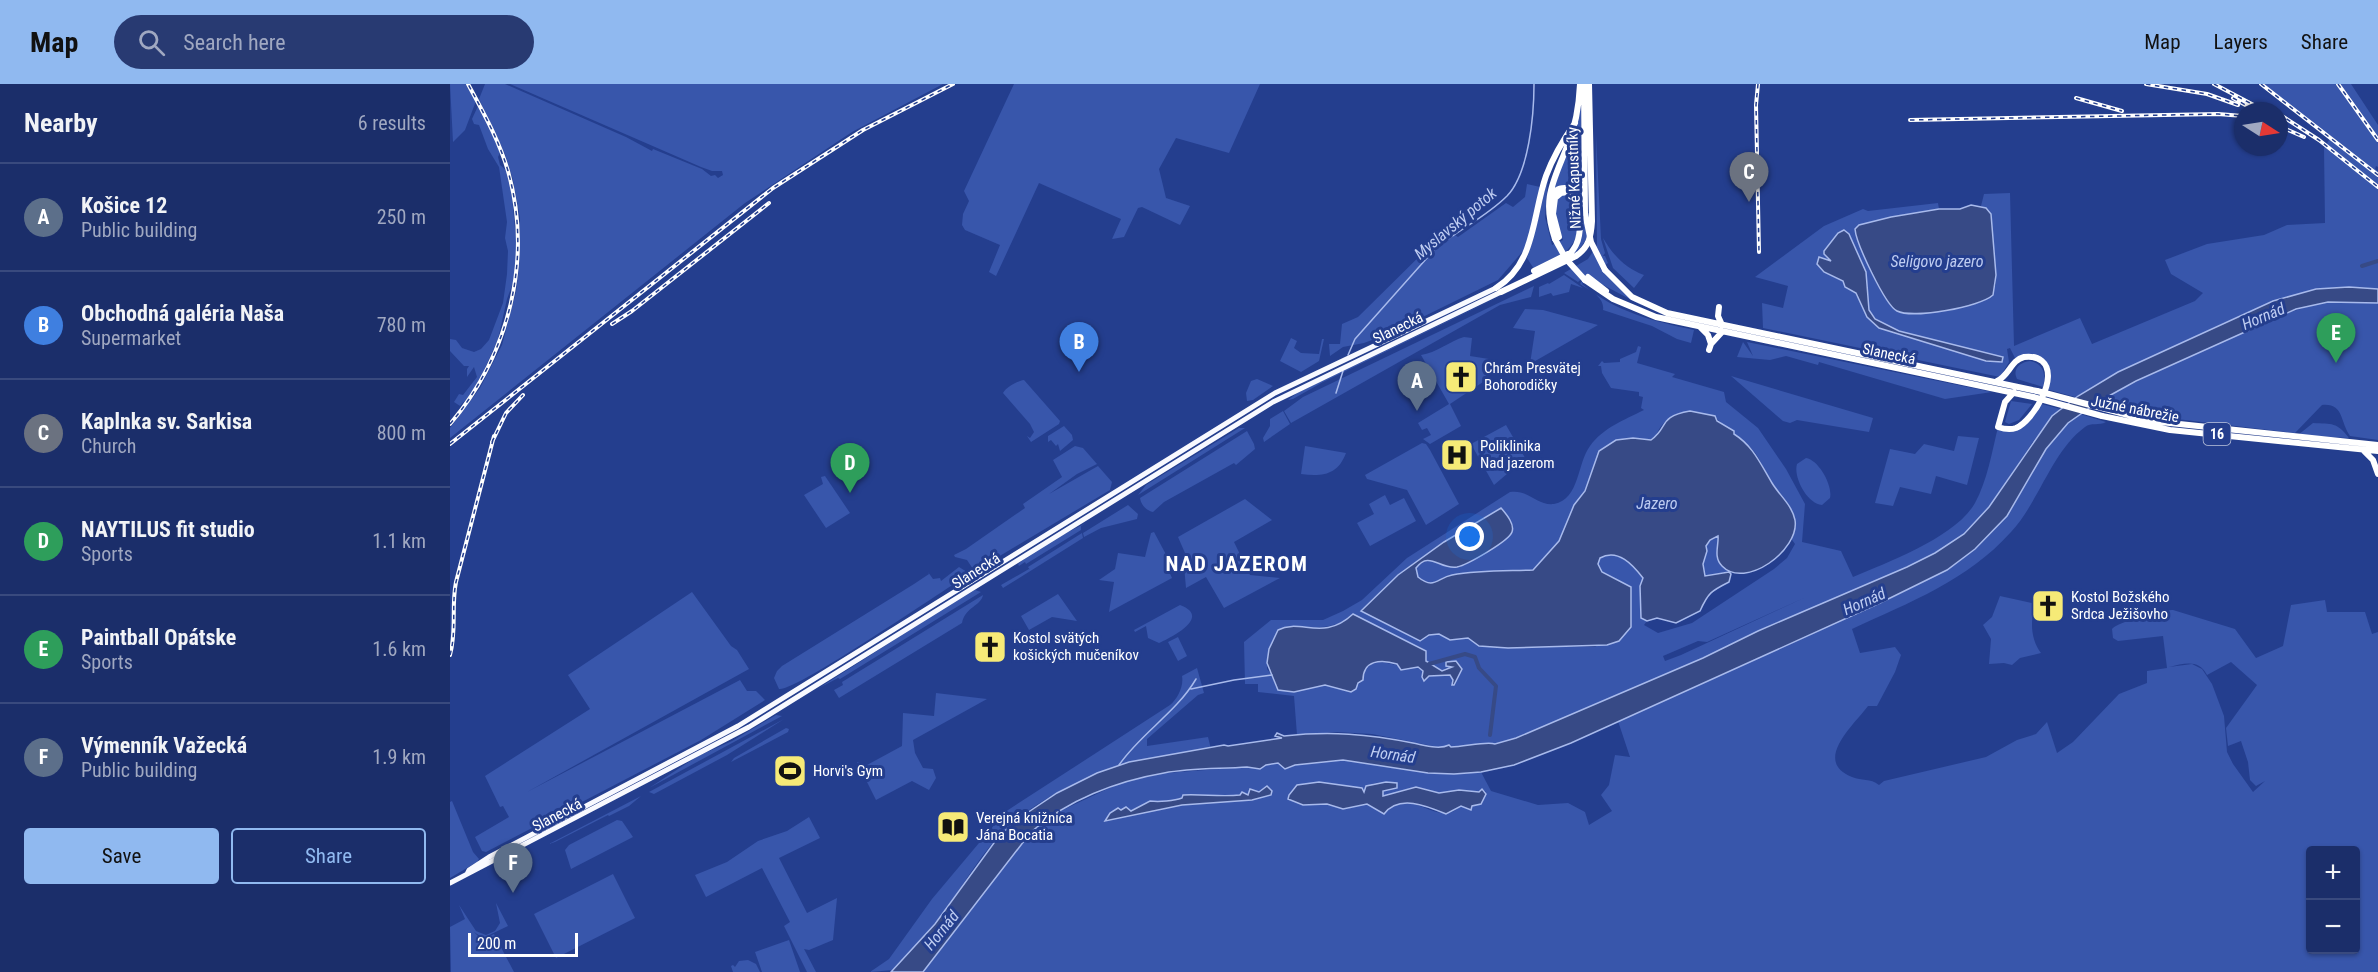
<!DOCTYPE html>
<meta charset="utf-8">
<style>
body{margin:0;font-family:"Roboto Condensed",sans-serif;background:#283a72;color:#f1f3f6}
.controls{position:absolute;right:18px;bottom:18px;display:grid;overflow:hidden;border-radius:6px;box-shadow:0 2px 4px #0004}
.controls button{width:54px;height:54px;display:grid;place-items:center;padding:0;border:0;border-bottom:2px solid #394a7e;background:#1b2e6a;color:#f1f3f6;font:30px sans-serif}
.compass{position:absolute;left:1784px;top:18px;width:54px;height:54px;border-radius:50%;background:#1b2e6a;box-shadow:0 2px 4px #0004;rotate:102deg}
.scale{position:absolute;left:18px;bottom:15px;width:110px;box-sizing:border-box;padding-left:6px;border:3px solid #fff;border-top:0;font-size:16px;line-height:21px;white-space:nowrap;color:#fff;-webkit-text-stroke:4px #243e8e;paint-order:stroke}
.you{position:absolute;left:1020px;top:453px;width:21px;height:21px;margin:-15px;border:4px solid #fff;border-radius:50%;background:#1a73e8;box-shadow:0 0 0 9px #1a73e833}
.badge{display:grid;place-items:center;width:39px;height:39px;border-radius:50%;background:#90b9f0;color:#fff;font-size:20px;font-weight:700}
.pin{position:absolute;translate:-50% -50px;filter:drop-shadow(0 2px 3px #0008)}
.pin::after{content:'';position:absolute;top:32px;width:21px;height:18px;background:inherit;clip-path:polygon(0 0,100% 0,50% 100%)}
.list{margin:0;padding:0;list-style:none}
h2{display:flex;justify-content:space-between;align-items:center;height:78px;margin:0;padding:0 24px;font-size:26px}
h2 small{font-size:20px;font-weight:400;color:#a0a8c1}
.list li{display:grid;grid-template-columns:39px 1fr auto;gap:18px;align-items:center;box-sizing:border-box;height:108px;padding:0 24px;border-top:2px solid #394a7e}
.list b{display:block;font-size:22px;white-space:nowrap}
.list p{margin:0;font-size:20px;white-space:nowrap;color:#a0a8c1}
.list em{font-size:20px;font-style:normal;color:#a0a8c1}
.actions{display:flex;gap:12px;padding:18px 24px}
.actions a{flex:1;padding:14px 0;border:2px solid #90b9f0;border-radius:6px;text-align:center;font-size:21px;color:#90b9f0}
.actions .main{background:#90b9f0;color:#111}
.icon{flex:none;width:33px;height:33px;fill:none;stroke:currentColor;stroke-width:2;stroke-linecap:round;stroke-linejoin:round}
.map{position:relative;flex:none;width:1928px;height:888px;overflow:hidden}
header{display:flex;align-items:center;gap:36px;box-sizing:border-box;height:84px;padding:0 30px;background:#90b9f0;color:#111}
header strong{font-size:28px}
nav{display:flex;gap:33px;margin-inline-start:auto;font-size:21px}
.search{width:420px;height:54px;background:#283a72;display:flex;align-items:center;gap:15px;box-sizing:border-box;padding:0 21px;border-radius:33px;color:#a0a8c1;font-size:22px}
main{display:flex}
aside{flex:1;background:#1b2e6a}
.map>svg:first-child{display:block}
.green{fill:#3856ab;fill-rule:evenodd}
.water{fill:#374a86;stroke:#a8baec;stroke-width:1.5}
.lines{fill:none;stroke-linecap:round;stroke-linejoin:round}
.stream{stroke:#a8baec;stroke-width:1.5}
.canal{stroke:#374a86;stroke-width:4}
.major{stroke:#f8f9ff;stroke-width:5}
.highway{stroke:#fff;stroke-width:6}
.rail-casing{stroke:#fff;stroke-width:4}
.rail{stroke:#243e8e;stroke-width:1.5;stroke-dasharray:4.5;stroke-linecap:butt}
.highway-bridge{stroke:#fff;stroke-width:6}
.labels{text-anchor:middle;stroke-width:6;stroke-linejoin:round;paint-order:stroke}
.shield{fill:#243e8e;stroke:#bdc5dd;stroke-width:1.5}
.shield-label{font-size:14px;font-weight:bold;fill:#fff}
.street-label{font-size:15px;fill:#fff;stroke:#243e8e}
.poi-label{font-size:15px;fill:#fff;stroke:#243e8e;text-anchor:start}
.water-label{font-size:16px;font-style:italic;fill:#bfcdf2;stroke:#243e8e}
.district-label{font-size:21px;font-weight:bold;letter-spacing:1.5px;fill:#fff;stroke:#243e8e}
</style>
<header>
<strong>Map</strong>
<div class="search"><svg class="icon" aria-label="search" viewBox="0 0 24 24"><circle cx="10" cy="10" r="6"/><path d="M15 15l6 6"/></svg>Search here</div>
<nav><a>Map</a><a>Layers</a><a>Share</a></nav>
</header>
<main>
<aside>
<h2>Nearby<small>6 results</small></h2>
<ul class="list">
<li><span class="badge" style="background:#5c6f8a">A</span><div><b>Košice 12</b><p>Public building</p></div><em>250 m</em></li>
<li><span class="badge" style="background:#3f7fe0">B</span><div><b>Obchodná galéria Naša</b><p>Supermarket</p></div><em>780 m</em></li>
<li><span class="badge" style="background:#6b7280">C</span><div><b>Kaplnka sv. Sarkisa</b><p>Church</p></div><em>800 m</em></li>
<li><span class="badge" style="background:#2e9e5b">D</span><div><b>NAYTILUS fit studio</b><p>Sports</p></div><em>1.1 km</em></li>
<li><span class="badge" style="background:#2e9e5b">E</span><div><b>Paintball Opátske</b><p>Sports</p></div><em>1.6 km</em></li>
<li><span class="badge" style="background:#5c6f8a">F</span><div><b>Výmenník Važecká</b><p>Public building</p></div><em>1.9 km</em></li>
</ul>
<div class="actions"><a class="main">Save</a><a>Share</a></div>
</aside>
<div class="map">
<svg width="1928" height="888" viewBox="0 0 1928 888">
<rect width="100%" height="100%" fill="#243e8e"/>
<!-- green -->
<path class="green" d="M0 0H16L26 17 15 46 3 58Z
M35 0H55L176 53 202 67 203 65 252 85 261 92 265 91 268 94 273 91 272 87H262L251 83 60 0H493L402 48 295 119 0 354V344L30 304 52 261 66 208 69 185 70 134 63 96 55 70 29 15Z
M564 0H810L779 69 726 54 709 85 716 114 740 122 730 141 692 123 688 124 674 153 662 155 671 135 589 99 546 192 539 188 550 161 515 146 512 141 513 130 519 117 514 107Z
M1809 0H1901L1928 41V83L1926 82 1925 85 1928 87V205C1858 197 1806 224 1744 253 1703 272 1664 291 1625 313L1596 305 1599 289 1587 274 1566 276 1560 264 1557 265 1559 278 1550 293 1313 244 1312 219 1333 224 1338 202 1305 193 1374 142 1413 125 1418 127 1488 119 1489 125 1441 133 1409 141 1406 153C1416 174 1427 208 1443 224 1452 234 1513 227 1525 220 1532 217 1540 207 1546 201L1541 130 1539 126 1531 122 1534 110 1560 109 1564 262 1630 234 1642 260 1745 217 1753 209 1721 190 1715 176 1757 160 1814 151 1837 141 1875 139 1874 64 1881 53Z
M1131 18 1132 129H1140C1139 149 1139 156 1124 170 1124 152 1142 116 1122 103L1104 106Z
M28 22 40 42 50 69 48 73 50 81 57 87 62 114 67 164 64 196 57 215 48 255 32 291 22 309 10 322 4 318 9 310 13 311 27 293 24 283 17 293V285L19 282H14L0 267V255L6 256 12 264 24 268 31 265 39 256 53 219 57 190 58 167 55 154 57 138 49 83 38 65 29 41 24 40 22 35Z
M1146 51 1151 155 1155 169 1153 172H1155L1158 179 1150 184 1174 209 1193 222 1138 193 1132 200C1167 229 1204 237 1244 246L1241 259 1227 255 1202 242 1153 226C1155 213 1139 206 1130 200L1137 190 1128 198 1114 189 1138 175 1147 161Z
M1096 84 1081 148 1073 167 1048 196 938 250 914 259 893 263 880 272 879 260H890L892 240 908 233 989 153 997 146 1008 153 1056 119 1063 123 1075 113 1077 100 1090 103Z
M1098 94 1095 133 1102 161 1113 156C1108 142 1103 128 1108 113L1116 110 1125 117C1134 161 1120 169 1084 185L1077 174 1082 159Z
M1153 154C1163 171 1175 184 1194 191L1184 204 1163 184Z
M1114 191 1133 204 1121 200 1119 208 1103 212 1101 209 1089 213V203L1098 199 1099 200Z
M1084 202 1081 213 1050 221 841 339 834 327 853 313Z
M1061 207 873 298 843 315 838 316 847 309Z
M1896 216 1928 219V356L1900 352C1890 338 1894 319 1872 321L1845 349 1693 331 1648 318C1686 297 1725 279 1765 261 1808 241 1848 220 1896 216Z
M1075 225 1093 226 1148 241 1080 280 1085 247 1063 244Z
M1014 253 1022 254 1020 272 1039 275 1036 296 1000 320 1011 342 980 360 973 355 981 351 977 344 972 346 968 339 999 320 971 271C986 269 1000 257 1014 253Z
M841 254 847 257 844 264 851 269 869 270 872 255H874L869 277 851 288 830 277Z
M1293 258 1303 272 1297 258 1542 308 1495 315 1369 278 1368 281 1336 272 1320 276 1287 273Z
M1188 262 1191 263 1187 279 1225 290 1222 293 1274 308 1276 318 1308 344 1336 385 1355 420 1352 458 1391 467 1403 493C1438 478 1506 453 1525 419 1537 397 1542 368 1548 343L1565 344 1588 319 1610 325 1584 356 1539 423 1514 450 1485 469 1457 483 1308 547 1253 574 1066 654 1045 660 1035 659 1015 663H988L922 650 886 648 847 651 844 612 808 608V600H795L794 558 821 536H873L893 527 912 516 957 474 1060 408C1079 405 1087 422 1104 420 1130 415 1127 379 1140 362 1153 344 1174 336 1194 326L1191 324 1193 313 1189 312V308L1161 304 1152 289 1151 282H1148L1152 277 1154 279 1170 278V275L1186 268ZM1240 327 1265 332C1268 338 1292 356 1299 362 1310 372 1313 385 1320 397 1328 410 1342 420 1345 435 1346 443 1344 447 1340 453L1345 460 1337 474 1324 485 1242 539 1208 549 1194 541 1197 537 1191 534 1190 503 1193 494C1183 481 1168 464 1150 474L1148 480 1152 488 1181 503V543L1145 563 1029 562 1018 554 999 556 990 550 979 551 970 557 912 527 948 491 994 458 1050 424 1058 433 1055 457 1009 483C994 480 976 471 966 484L968 493C984 506 987 494 1002 491 1029 486 1056 487 1083 486L1109 457 1124 421 1135 407 1149 367 1167 356 1183 354 1201 356C1207 352 1208 345 1213 340 1220 331 1230 329 1240 327ZM1356 513 1231 571 1215 577 1213 572 1248 557 1257 558ZM896 536 970 563 976 567V577L992 587 996 584 1000 586 1002 583 1000 582 1012 585 1002 602 1003 596 1000 591 979 592 974 596 973 587C965 581 958 584 950 582 934 578 913 572 913 596L901 608 875 601 850 606 826 603 822 591 817 585 819 565 828 546C853 541 873 548 896 536Z
M1580 277C1594 280 1596 290 1593 303L1567 295C1562 285 1570 278 1580 277Z
M1281 292 1423 334 1419 348 1347 336 1340 339 1333 337Z
M807 295 823 302 803 316 797 317 796 309 801 297Z
M574 296 610 337 609 340 581 358 577 352 580 354 584 348 580 340 553 309C556 303 567 297 574 296Z
M1561 317 1582 320 1569 336 1559 340 1555 338Z
M833 327 840 340 814 358 813 354 820 342V335Z
M1630 330 1656 338C1649 342 1641 338 1635 343 1602 367 1589 418 1561 448 1517 497 1460 518 1402 545L1410 569 1445 563 1451 571 1445 588 1427 622H1418C1404 641 1362 677 1402 693 1412 697 1420 694 1429 701L1434 697 1536 673 1567 656 1586 650 1597 638 1607 669 1623 658 1669 610 1697 599V587L1717 584 1713 552 1668 557 1663 554 1662 545C1667 538 1714 525 1723 526L1785 545 1806 574 1833 562 1841 521 1875 516 1877 528H1915L1922 550 1928 548V888H473L550 785 581 748 602 731 670 699 715 689 797 683 810 685 816 681 828 679 835 685 845 681 893 676 978 689 1005 690 1031 688 1041 707 1088 721 1118 719 1135 728 1139 741 1162 727 1151 711 1159 701 1165 671 1180 673 1168 637 1430 519 1497 486 1525 465 1557 432 1596 365 1618 339ZM1781 578 1807 601 1776 644 1778 662 1791 657 1798 678 1800 696 1806 702 1815 697 1803 708 1783 680 1777 668 1774 632 1762 600 1752 585 1742 580 1719 583C1735 579 1749 575 1757 591ZM869 698 913 705V708L916 707 915 703C927 697 936 697 947 704L933 707V712L965 703 989 709 1009 706 1029 708 1032 705 1036 708 1021 725 1011 722C1006 726 1001 730 994 729 974 728 952 705 934 730L917 720 895 725 877 720 854 721 838 715 839 711 847 701ZM1860 766H1906V866H1860Z
M1863 339C1882 340 1887 338 1899 354L1848 351Z
M1056 341 1078 379 1065 377 1064 384 1044 401 1021 360Z
M614 342 622 351 623 356 610 367 608 360 606 362 601 356 598 358V352Z
M789 344H795L688 411 696 401Z
M797 347 804 360 805 365 786 381 784 379 714 418 703 428C697 427 691 421 690 414Z
M1508 352 1529 354 1517 401 1486 392 1481 410 1450 403 1443 422 1425 419 1440 365 1465 370 1474 360 1504 367Z
M972 359 976 360 980 366 1009 420 976 441 957 406 917 395 915 391Z
M625 362 633 364 647 380 627 390 599 410 648 382 662 398 660 406 528 485H523L517 476 505 473 504 471 516 465 575 424 573 420 612 393 603 376Z
M855 362 896 369C888 391 872 393 851 390Z
M1356 374C1369 376 1383 402 1380 414L1372 421C1357 420 1343 393 1347 380Z
M375 392 400 429 376 444 354 411 373 400 371 393Z
M935 411 940 421 954 414 966 437 920 462 907 439 924 430 919 420Z
M795 415 822 436 784 458 800 491 830 494 774 524 756 493 736 504 733 470 735 469 728 453Z
M678 421 688 430 687 435 651 444 634 453 633 449Z
M636 439 631 442V446L576 480 575 478 569 482 568 480C588 463 612 451 636 439Z
M704 448 720 478 716 481 722 494 659 528 664 498 649 496 665 485 668 469 695 473 701 449Z
M632 449 633 454 553 504 551 501 579 485 580 486 578 483Z
M1267 451C1270 460 1263 472 1271 482 1274 484 1277 485 1280 487L1255 493 1253 480 1257 467 1256 462 1260 456 1265 455Z
M509 483 517 488V492C491 507 346 608 329 605L324 594 327 587 332 582 464 500 479 490 478 488 483 495 490 494 491 497Z
M525 506 531 508 390 595 388 594 369 604 488 528Z
M242 508 281 562 287 566 299 585 77 708 290 596 297 607H306L315 616 251 656 36 768 32 767 25 753 59 733 53 722 50 723 35 692 140 625 118 591Z
M608 510 627 537 602 533 579 546 571 532Z
M533 511C531 522 515 523 512 539L389 614 384 606 393 601 392 598Z
M1550 512 1586 520C1580 534 1580 555 1591 569L1570 574 1562 581 1554 579 1539 580 1541 555 1533 541 1542 533Z
M730 521C762 533 722 553 709 559L698 554 696 542 685 548 684 546Z
M728 553 737 572 728 577 718 558Z
M747 584 754 609 748 611 697 655V662L758 653 761 665C686 673 604 696 550 751 525 777 508 811 485 839 472 856 456 870 443 886L420 888 439 875 482 815 555 728 720 621C727 615 734 603 732 592Z
M486 609 537 615 463 656 465 669 473 684 483 685 486 694 479 706 462 697 426 716 407 678 417 681 452 662 453 629 484 632Z
M326 631 332 632 199 704 248 672 282 657Z
M334 635 277 671 204 710 199 708Z
M336 644 339 645 338 648 281 678 284 674Z
M191 712 179 722 159 732 158 731 105 758 99 760Z
M2 717 23 768 29 775 27 778 0 794V718Z
M359 733 370 754 329 774 357 829 387 814 383 856 359 866 354 865 366 888H357L334 842 340 838 312 784 256 813 245 791 277 778 308 757 337 747Z
M167 736 172 737 183 753 121 785 115 766 119 761Z
M163 790 185 834 106 874 84 830Z
M46 819 58 842 33 854 24 848 32 856 44 850 64 888H1L0 843 15 835 9 821 26 847 36 851 45 847 50 839Z
M339 856 350 888H312L305 868Z
M298 876 306 880 310 888H283L281 882 283 881 285 883 289 877Z"/>
<!-- water -->
<path class="water" d="M1521 121 1536 124 1541 130 1546 191 1543 211C1530 223 1463 235 1447 227 1435 221 1406 159 1405 145L1409 141 1441 133 1489 125H1510Z
M1394 146 1399 150 1416 188 1419 226 1425 235 1449 247 1553 273 1552 278 1536 277 1429 244 1417 233 1406 209 1395 203 1393 197 1374 188 1367 180 1369 173 1381 177 1374 170V167L1388 149Z
M1899 203 1928 205V219L1878 218 1846 225 1686 297 1648 318 1618 339 1596 365 1557 432 1525 465 1497 486 1430 519 1121 659 1064 681 1031 688 1004 690 978 689 893 676 845 681 835 685 828 679 816 681 810 685 797 683C770 685 741 684 714 689 667 697 617 716 581 748L473 888H441L485 840 549 752 571 733 607 709 647 689 679 678 774 661 778 662 832 654 825 652 827 649 834 652C880 647 918 650 963 659 974 661 989 666 999 661L1001 663C1014 663 1036 657 1045 660L1066 654 1253 574 1308 547 1457 483 1485 469 1514 450 1539 423 1602 332 1628 312 1668 288 1823 217 1866 205Z
M1240 327 1265 332 1267 337 1284 347V350C1303 362 1310 379 1322 399 1330 412 1342 421 1345 436 1350 466 1295 506 1272 482 1263 473 1269 461 1268 452L1260 456 1256 462 1257 467 1253 480 1255 492 1279 488 1281 490 1279 498C1261 507 1258 509 1250 527L1226 539 1207 534 1197 537 1191 534 1190 502 1193 494C1183 481 1168 464 1150 474L1148 480 1152 488 1181 503V543L1169 557 1157 561 1058 564 1029 562 1018 554 1000 556 989 550 979 551 970 557 911 527 948 491 994 458 1051 424C1056 430 1065 440 1062 448 1059 457 1017 481 1007 483 990 486 979 466 966 484L968 493C984 506 987 494 1002 491 1029 486 1056 487 1083 486L1109 457 1124 421 1135 407 1149 367 1166 356 1183 354 1201 356C1220 342 1207 333 1240 327Z
M903 530 976 567V577L992 587 1002 583 996 582V578L1006 577 1012 585 1004 601H1002L1003 596 1000 591 979 592 974 597 972 593 973 587 968 583 951 586 947 580C931 575 913 576 913 596L908 599 906 605 901 608 875 601 844 608 828 606 817 579 819 565 828 546C851 534 873 558 903 530Z
M869 698 912 704 914 708 916 702 936 698 947 699V704L933 707V712L966 703 989 709 1009 706 1029 708 1032 705 1036 710 1031 720 1022 722 1021 726 1011 722 996 730C977 722 949 710 934 730L917 720 893 725 877 720 853 721 838 715 839 711 847 701Z
M817 702 822 707 821 711 802 716 732 721 655 737 660 729 668 724 671 726 676 723 681 727 700 717C709 718 724 717 732 714L733 711C752 710 771 713 790 711L792 708 798 711 800 705 809 708Z"/>
<g class="lines">
<!-- stream -->
<path class="stream" d="M898 271 905 255 985 165C1008 146 1036 133 1057 112 1079 89 1084 31 1084 0
M886 309 893 287
M741 605 784 596 822 591
M669 681C691 649 726 629 746 595"/>
<!-- canal -->
<path class="canal" d="M1912 182 1928 177
M979 580 1015 570 1025 573 1029 584 1046 602 1040 651"/>
<!-- major -->
<path class="major" d="M17 790 19 786 39 773 288 642 825 309 1046 204
M0 799 299 643 823 318 1051 208"/>
<!-- highway -->
<path class="highway" d="M1134 0 1135 129
M1100 115C1104 105 1111 102 1122 105 1132 113 1132 149 1126 161 1123 167 1118 172 1115 177
M1109 153 1103 130 1105 114 1111 109 1117 108 1128 116
M1105 155C1091 114 1104 97 1118 60 1126 41 1129 21 1130 0
M1155 186 1182 213 1217 229 1587 307
M1084 187 1118 170
M1138 193 1156 207
M1135 196 1163 215 1206 233 1583 313
M1046 204C1086 179 1082 132 1096 92 1103 73 1113 56 1125 39
M1051 208 1126 172C1139 163 1141 153 1142 137L1139 0
M1269 223 1268 232 1272 241
M1250 243 1258 251 1261 260
M1259 266 1261 260 1272 248
M1547 297C1559 292 1561 276 1574 273 1581 272 1587 273 1592 277 1610 292 1583 337 1566 344 1560 346 1554 345 1548 343L1555 318 1564 308
M1595 309 1701 337 1928 361
M1652 332 1720 346 1928 367
M1913 366 1923 376 1928 390"/>
<defs>
<path id="rail" d="M1308 0 1306 21 1309 168
M1696 0 1757 10 1788 21
M1764 0 1815 27
M1811 0 1928 91
M1888 0 1928 56
M1626 14 1672 27
M1783 14 1806 27
M1829 30 1869 56 1928 103
M1460 36 1768 30 1793 32
M1829 42 1854 53
M162 240 182 227 319 119
M0 340C59 271 83 175 58 87 49 56 33 28 18 0
M42 358 56 329 73 311
M0 360 323 104 413 46 503 0
M0 571C7 546 1 523 6 498L44 352"/>
</defs>
<!-- rail casing -->
<use href="#rail" class="rail-casing"/>
<!-- rail -->
<use href="#rail" class="rail"/>
<!-- highway-bridge -->
<path class="highway-bridge" d="M1135 129 1141 158 1155 186
M1105 155 1116 175 1135 196
M1587 307 1595 309
M1583 313 1652 332"/>
</g>
<!-- icons -->
<defs>
<symbol id="church-square" viewBox="-11 -11 22 22"><rect x="-9" y="-9" width="18" height="18" rx="4" fill="#f6ea77" stroke="#243e8e"/><path d="M-1.2-6h2.4v3.5h3.3v2.4h-3.3V6h-2.4V-.1h-3.3v-2.4h3.3Z" fill="#111"/></symbol>
<symbol id="hospital-square" viewBox="-11 -11 22 22"><rect x="-9" y="-9" width="18" height="18" rx="4" fill="#f6ea77" stroke="#243e8e"/><path d="M-5-5h3v3.5h4V-5h3V5h-3V1.5h-4V5h-3Z" fill="#111"/></symbol>
<symbol id="stadium-square" viewBox="-11 -11 22 22"><rect x="-9" y="-9" width="18" height="18" rx="4" fill="#f6ea77" stroke="#243e8e"/><path d="M0-5a6.5 5 0 1 0 0 10a6.5 5 0 1 0 0-10ZM-3.5-1.8h7v3.6h-7Z" fill="#111"/></symbol>
<symbol id="library-square" viewBox="-11 -11 22 22"><rect x="-9" y="-9" width="18" height="18" rx="4" fill="#f6ea77" stroke="#243e8e"/><path d="M-6-4Q-3-5.5-.7-3.5V5Q-3 3-6 4ZM6-4Q3-5.5 .7-3.5V5Q3 3 6 4Z" fill="#111"/></symbol>
</defs>
<g fill-rule="evenodd">
<use href="#church-square" x="992" y="274" width="38" height="38"/>
<use href="#hospital-square" x="988" y="352" width="38" height="38"/>
<use href="#church-square" x="1579" y="503" width="38" height="38"/>
<use href="#church-square" x="521" y="544" width="38" height="38"/>
<use href="#stadium-square" x="321" y="668" width="38" height="38"/>
<use href="#library-square" x="484" y="724" width="38" height="38"/>
</g>
<g class="labels">
<!-- shield labels -->
<rect class="shield" x="1753.5" y="339" width="27" height="22" rx="4.5"/>
<g class="shield-label">
<text x="1767" y="355">16</text>
</g>
<!-- street labels -->
<g class="street-label">
<text transform="translate(1124 94) rotate(-92)" y="5">Nižné Kapustníky</text>
<text transform="translate(948 244) rotate(-26)" y="5">Slanecká</text>
<text transform="translate(1439 270) rotate(12)" y="5">Slanecká</text>
<text transform="translate(1685 325) rotate(11)" y="5">Južné nábrežie</text>
<text transform="translate(526 487) rotate(-32)" y="5">Slanecká</text>
<text transform="translate(107 731) rotate(-28)" y="5">Slanecká</text>
</g>
<!-- poi labels -->
<g class="poi-label">
<text x="1034" y="289">Chrám Presvätej<tspan x="1034" dy="17">Bohorodičky</tspan></text>
<text x="1030" y="367">Poliklinika<tspan x="1030" dy="17">Nad jazerom</tspan></text>
<text x="1621" y="518">Kostol Božského<tspan x="1621" dy="17">Srdca Ježišovho</tspan></text>
<text x="563" y="559">Kostol svätých<tspan x="563" dy="17">košických mučeníkov</tspan></text>
<text x="363" y="692">Horvi's Gym</text>
<text x="526" y="739">Verejná knižnica<tspan x="526" dy="17">Jána Bocatia</tspan></text>
</g>
<!-- water labels -->
<g class="water-label">
<text transform="translate(1005 139) rotate(-40)" y="6">Myslavský potok</text>
<text x="1487" y="183">Seligovo jazero</text>
<text transform="translate(1813 232) rotate(-23)" y="6">Hornád</text>
<text x="1207" y="425">Jazero</text>
<text transform="translate(1414 517) rotate(-24)" y="6">Hornád</text>
<text transform="translate(943 670) rotate(8)" y="6">Hornád</text>
<text transform="translate(491 846) rotate(-51)" y="6">Hornád</text>
</g>
<!-- district labels -->
<g class="district-label">
<text x="787" y="487">NAD JAZEROM</text>
</g>
</g>
</svg>
<div class="controls">
<button>+</button>
<button>−</button>
</div>
<svg class="compass" viewBox="-18 -18 36 36"><path d="M0-13l5 13h-10z" fill="#e53935"/><path d="M0 13l5-13h-10z" fill="#a0a8c1"/></svg>
<div class="scale">200 m</div>
<div class="you"></div>
<div class="pin badge" style="left:967px;top:327px;background:#5c6f8a">A</div>
<div class="pin badge" style="left:629px;top:288px;background:#3f7fe0">B</div>
<div class="pin badge" style="left:1299px;top:118px;background:#6b7280">C</div>
<div class="pin badge" style="left:400px;top:409px;background:#2e9e5b">D</div>
<div class="pin badge" style="left:1886px;top:279px;background:#2e9e5b">E</div>
<div class="pin badge" style="left:63px;top:809px;background:#5c6f8a">F</div>
</div>
</main>
